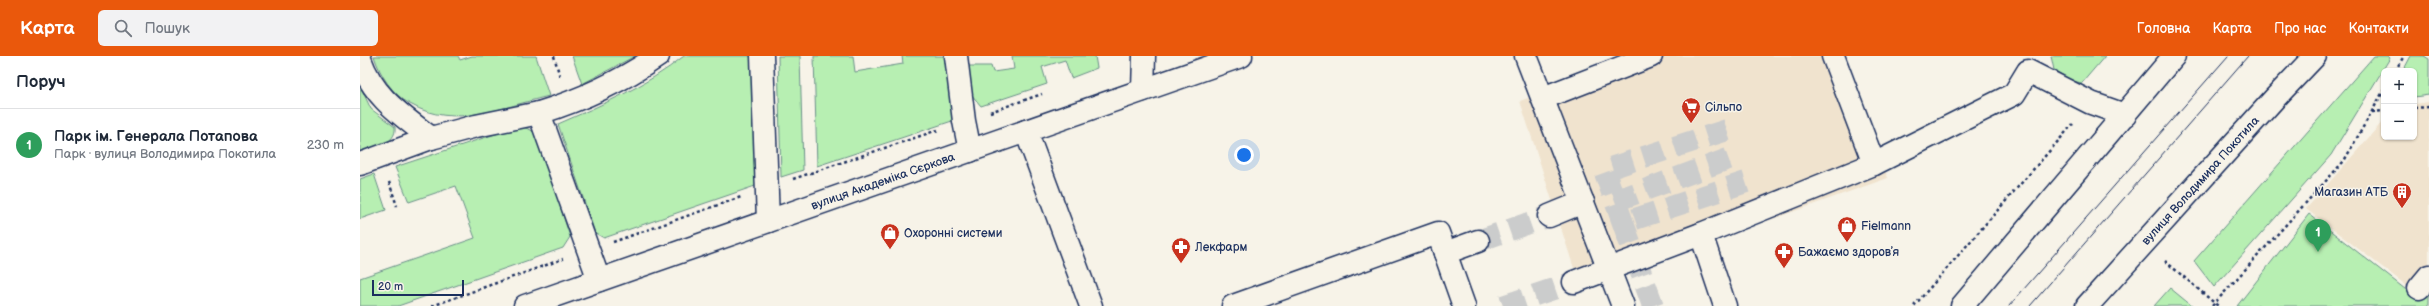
<!DOCTYPE html>
<html lang="uk">
<meta charset="utf-8">
<style>
body{margin:0;font-family:"Balsamiq Sans",sans-serif;background:#f2f2f3;color:#1f2937}
.controls{position:absolute;right:12px;top:12px;display:grid;overflow:hidden;border-radius:6px;box-shadow:0 1px 3px #0004}
.controls button{width:36px;height:36px;display:grid;place-items:center;padding:0;border:0;border-bottom:1px solid #e0e1e3;background:#fff;color:#1f2937;font:20px sans-serif}
.scale{position:absolute;left:12px;bottom:10px;width:92px;box-sizing:border-box;padding-left:4px;border:2px solid #1b2f5e;border-top:0;font-size:11px;line-height:14px;white-space:nowrap;color:#1b2f5e;-webkit-text-stroke:3px #f7f3e8;paint-order:stroke}
.you{position:absolute;left:884px;top:99px;width:14px;height:14px;margin:-10px;border:3px solid #fff;border-radius:50%;background:#1a73e8;box-shadow:0 0 0 6px #1a73e833}
.badge{display:grid;place-items:center;width:26px;height:26px;border-radius:50%;background:#ea580c;color:#fff;font-size:13px;font-weight:700}
.pin{position:absolute;translate:-50% -33px;filter:drop-shadow(0 1px 2px #0008)}
.pin::after{content:'';position:absolute;top:21px;width:14px;height:12px;background:inherit;clip-path:polygon(0 0,100% 0,50% 100%)}
.list{margin:0;padding:0;list-style:none}
h2{display:flex;justify-content:space-between;align-items:center;height:52px;margin:0;padding:0 16px;font-size:17px}
h2 small{font-size:13px;font-weight:400;color:#747a83}
.list li{display:grid;grid-template-columns:26px 1fr auto;gap:12px;align-items:center;box-sizing:border-box;height:72px;padding:0 16px;border-top:1px solid #e0e1e3}
.list b{display:block;font-size:15px;white-space:nowrap}
.list p{margin:0;font-size:13px;white-space:nowrap;color:#747a83}
.list em{font-size:13px;font-style:normal;color:#747a83}
.icon{flex:none;width:22px;height:22px;fill:none;stroke:currentColor;stroke-width:2;stroke-linecap:round;stroke-linejoin:round}
.map{position:relative;flex:none;width:2069px;height:250px;overflow:hidden}
header{display:flex;align-items:center;gap:24px;box-sizing:border-box;height:56px;padding:0 20px;background:#ea580c;color:#fff}
header strong{font-size:19px}
nav{display:flex;gap:22px;margin-inline-start:auto;font-size:14px}
.search{width:280px;height:36px;background:#f2f2f3;display:flex;align-items:center;gap:10px;box-sizing:border-box;padding:0 14px;border-radius:6px;color:#747a83;font-size:15px}
main{display:flex}
aside{flex:1;background:#fff}
.map>svg:first-child{display:block}
.built{fill:#f0e3ce}
.green{fill:#b7efb2;stroke:#698f88}
.lines{fill:none;stroke-linecap:round;stroke-linejoin:round}
.minor-tunnel{stroke:#cbcccc;stroke-width:22;stroke-dasharray:22 11;stroke-linecap:butt}
.minor-casing{stroke:#1b2f5e;stroke-width:25}
.path{stroke:#1b2f5e;stroke-width:2.5;stroke-dasharray:3 3;stroke-linecap:butt}
.minor{stroke:#f7f3e8;stroke-width:22}
.tram{stroke:#1b2f5e;stroke-width:1}
.labels{text-anchor:middle;stroke-width:3;stroke-linejoin:round;paint-order:stroke}
.poi-label{font-size:12px;fill:#1b2f5e;stroke:#f7f3e8;text-anchor:start}
.street-label{font-size:12px;fill:#1b2f5e;stroke:#f7f3e8}
</style>
<header>
<strong>Карта</strong>
<div class="search"><svg class="icon" aria-label="search" viewBox="0 0 24 24"><circle cx="10" cy="10" r="6"/><path d="M15 15l6 6"/></svg>Пошук</div>
<nav><a>Головна</a><a>Карта</a><a>Про нас</a><a>Контакти</a></nav>
</header>
<main>
<aside>
<h2>Поруч<small></small></h2>
<ul class="list">
<li><span class="badge" style="background:#2e9e5b">1</span><div><b>Парк ім. Генерала Потапова</b><p>Парк · вулиця Володимира Покотила</p></div><em>230 m</em></li>
</ul>
</aside>
<div class="map">
<svg width="2069" height="250" viewBox="0 0 2069 250">
<rect width="100%" height="100%" fill="#f7f3e8"/>
<filter id="ink" filterUnits="userSpaceOnUse"><feTurbulence type="fractalNoise" baseFrequency=".025" numOctaves="2"/><feDisplacementMap in="SourceGraphic" scale="8" xChannelSelector="R" yChannelSelector="G"/><feConvolveMatrix kernelMatrix="1 2 1 2 8 2 1 2 1" color-interpolation-filters="sRGB"/></filter>
<g filter="url(#ink)">
<!-- built -->
<path class="built" d="M1281 0H1480L1528 122 1220 231 1160 45Z
M2069 46V227L2059 239 1946 153 2024 64V81H2054V48Z"/>
<!-- green -->
<path class="green" d="M14 0H98L100 4 112 0H176L189 40C141 51 95 74 50 48 32 38 20 19 14 0Z
M212 0H275L222 28Z
M324 0H394L398 129 244 182 235 177 198 68C241 49 287 30 324 0Z
M418 0H440L443 114 421 121Z
M454 0H493L495 16 543 8 542 0H589L595 64 457 110Z
M652 0H735L737 12 711 22 705 4 682 11 687 28 621 50 611 38 607 10H631L633 16 654 13Z
M1691 0H1745L1722 27 1712 25 1694 14Z
M2014 0H2028L2030 2 1971 99 1854 231 1834 205Z
M2051 0H2064L2069 3V39L2054 41V15H2043Z
M0 30 11 53 35 71C37 88 13 92 0 96Z
M160 70 171 74 178 81 210 181 203 192 38 250H0V222L115 182 96 130 49 146 35 111Z
M14 118 26 154 0 163V123Z
M1949 158 2059 244 2069 233V250H1877Z
M1810 232 1832 250H1794Z"/>
<g class="lines">
<!-- minor-tunnel -->
<path class="minor-tunnel" d="M1367 74 1244 114 1263 167 1386 126
M1255 145 1376 100
M1263 167 1293 250
M1118 185 1189 160
M1143 250 1214 226"/>
<defs>
<g id="minor">
<path d="M402 0 408 165"/>
<path d="M596 0 604 65 610 95"/>
<path d="M1166 0 1263 250"/>
<path d="M1473 0 1514 108"/>
<path d="M0 3C13 41 40 58 71 82"/>
<path d="M783 34 784 0"/>
<path d="M1183 42 1291 0"/>
<path d="M179 57C221 44 262 25 298 0"/>
<path d="M666 75 731 250"/>
<path d="M0 108 71 82 116 70 179 57 239 224"/>
<path d="M1189 160 1223 146"/>
<path d="M1085 197 1118 185"/>
<path d="M1214 226 1341 178"/>
<path d="M2059 232 2069 220"/>
<path id="s1" d="M165 250 881 0"/>
<path d="M873 250 1078 177 1104 250"/>
<path d="M1365 250 1341 178 1514 108 1654 38 1668 15 1731 47 1765 59"/>
<path d="M1602 250 1814 0"/>
<path id="s2" d="M1727 250 1914 43 1955 0"/>
</g>
</defs>
<!-- minor casing -->
<use href="#minor" class="minor-casing"/>
<!-- path -->
<path class="path" d="M194 0 200 21
M2035 15 2044 0
M2054 52 2069 51
M630 56 682 38
M2012 56 2024 55
M433 123 578 74
M29 126 37 150
M253 186 381 141
M1805 205 1858 250
M72 250 203 203
M1554 250 1713 68
M1852 250 1984 105 2024 34"/>
<!-- minor -->
<use href="#minor" class="minor"/>
<!-- tram -->
<path class="tram" d="M1649 250 1868 0
M1670 250 1888 0"/>
</g>
</g>
<!-- icons -->
<defs>
<symbol id="supermarket-pin" viewBox="-11 -11 22 30"><path d="M0 17L-7.5 6A9.5 9.5 0 1 1 7.5 6Z" fill="#c8321e" stroke="#f7f3e8"/><path d="M-6-5.5h2.5l.6 2H6L4.5 2H-2.5L-4.4-4H-6ZM-1.5 3.2a1.3 1.3 0 1 0 .1 0ZM3 3.2a1.3 1.3 0 1 0 .1 0Z" fill="#fff"/></symbol>
<symbol id="building-pin" viewBox="-11 -11 22 30"><path d="M0 17L-7.5 6A9.5 9.5 0 1 1 7.5 6Z" fill="#c8321e" stroke="#f7f3e8"/><path d="M-4-6H4V6H1V3H-1V6H-4ZM-2.5-4.3h1.7v1.8h-1.7ZM.8-4.3h1.7v1.8H.8ZM-2.5-1h1.7V.8h-1.7ZM.8-1h1.7V.8H.8Z" fill="#fff"/></symbol>
<symbol id="shop-pin" viewBox="-11 -11 22 30"><path d="M0 17L-7.5 6A9.5 9.5 0 1 1 7.5 6Z" fill="#c8321e" stroke="#f7f3e8"/><path d="M-5-2.5h2.3a2.7 3.5 0 0 1 5.4 0H5L5.5 6h-11ZM-1.5-2.5h3a1.5 2.3 0 0 0-3 0Z" fill="#fff"/></symbol>
<symbol id="pharmacy-pin" viewBox="-11 -11 22 30"><path d="M0 17L-7.5 6A9.5 9.5 0 1 1 7.5 6Z" fill="#c8321e" stroke="#f7f3e8"/><path d="M-2-6h4v4h4v4h-4v4h-4v-4h-4v-4h4Z" fill="#fff"/></symbol>
</defs>
<g fill-rule="evenodd">
<use href="#supermarket-pin" x="1320" y="40" width="22" height="30"/>
<use href="#building-pin" x="2031" y="125" width="22" height="30"/>
<use href="#shop-pin" x="1476" y="159" width="22" height="30"/>
<use href="#shop-pin" x="519" y="166" width="22" height="30"/>
<use href="#pharmacy-pin" x="810" y="180" width="22" height="30"/>
<use href="#pharmacy-pin" x="1413" y="185" width="22" height="30"/>
</g>
<g class="labels">
<!-- poi labels -->
<g class="poi-label">
<text x="1345" y="55">Сільпо</text>
<text x="2028" y="140" text-anchor="end">Магазин АТБ</text>
<text x="1501" y="174">Fielmann</text>
<text x="544" y="181">Охоронні системи</text>
<text x="835" y="195">Лекфарм</text>
<text x="1438" y="200">Бажаємо здоровʼя</text>
</g>
<!-- street labels -->
<g class="street-label">
<text dy="4" stroke="none"><textPath href="#s2" startOffset="169">вулиця Володимира Покотила</textPath></text>
<text dy="4" stroke="none"><textPath href="#s1" startOffset="379">вулиця Академіка Сєркова</textPath></text>
</g>
</g>
</svg>
<div class="controls">
<button>+</button>
<button>−</button>
</div>
<div class="scale">20 m</div>
<div class="you"></div>
<div class="pin badge" style="left:1958px;top:196px;background:#2e9e5b">1</div>
</div>
</main>
